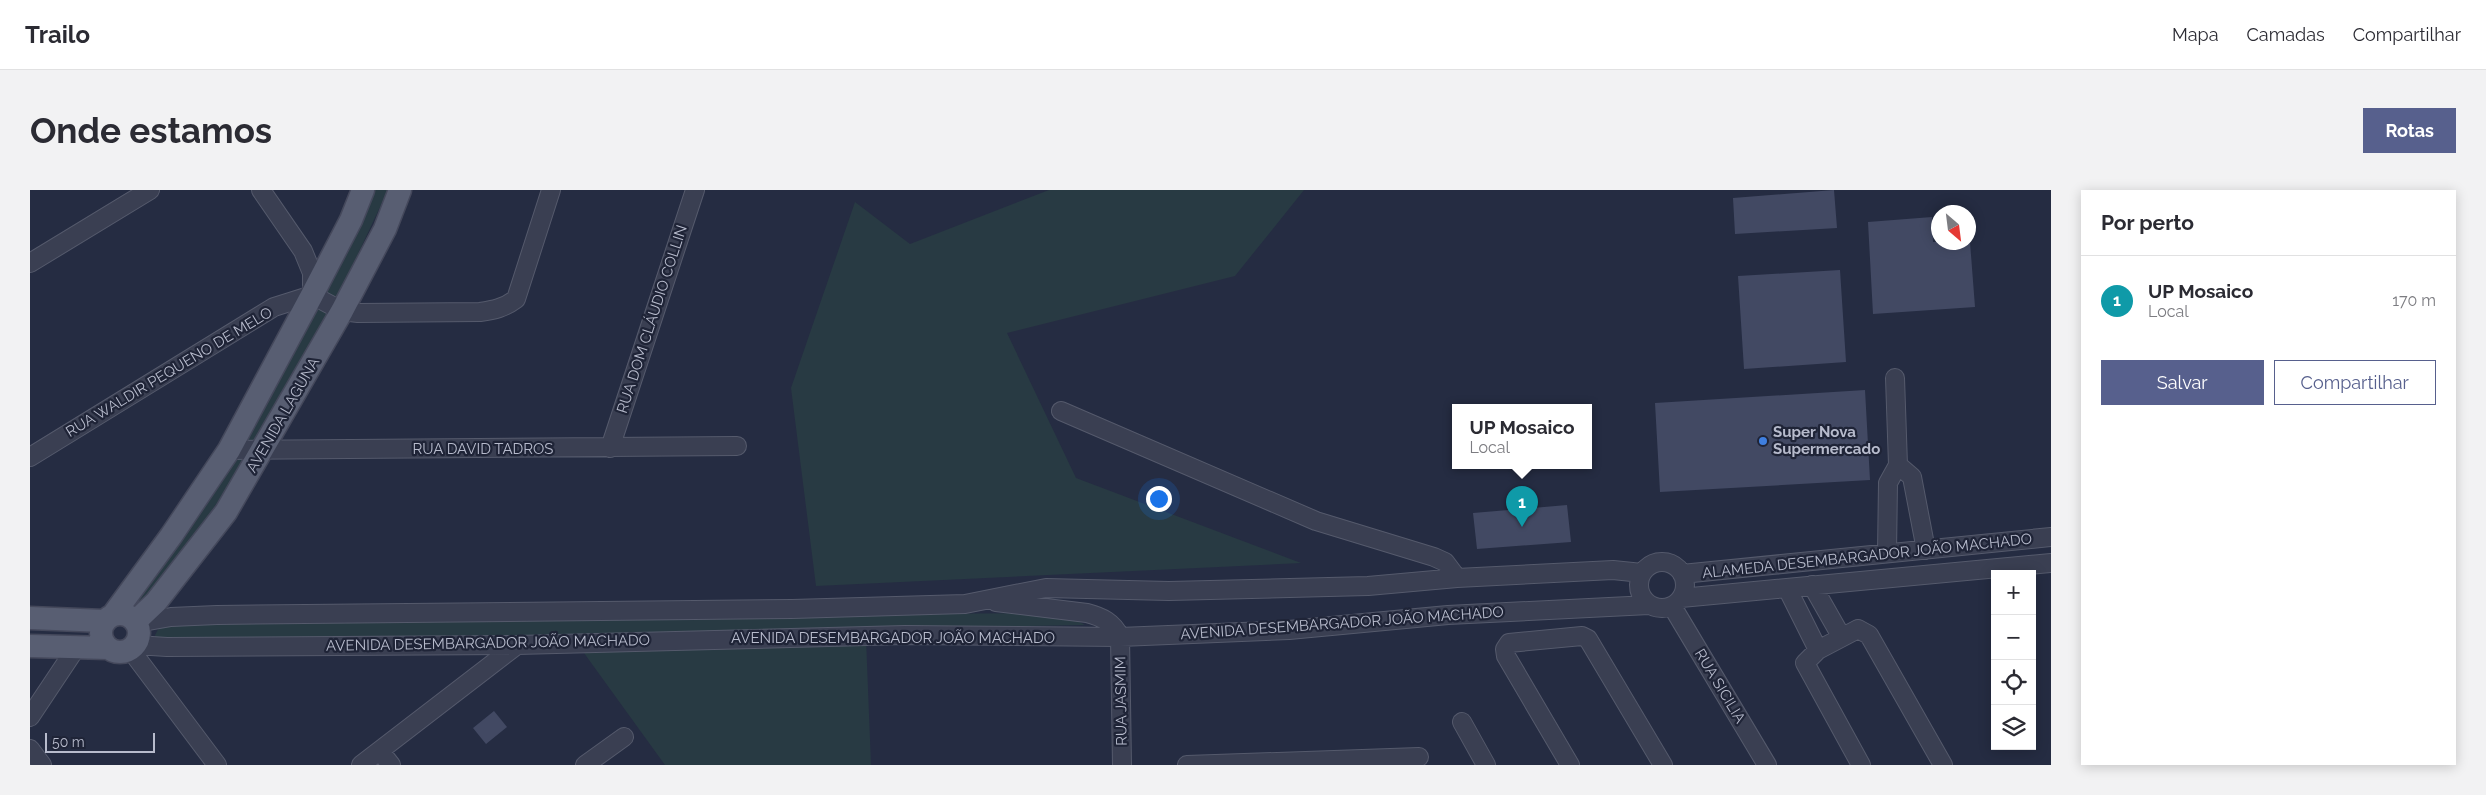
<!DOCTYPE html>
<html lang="pt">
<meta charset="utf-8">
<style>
body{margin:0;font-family:Raleway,sans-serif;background:#f2f2f3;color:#2b2b33}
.controls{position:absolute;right:15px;bottom:15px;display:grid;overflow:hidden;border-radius:0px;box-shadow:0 2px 12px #0003}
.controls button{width:45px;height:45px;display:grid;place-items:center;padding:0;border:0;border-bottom:1px solid #e1e1e2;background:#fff;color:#2b2b33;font:25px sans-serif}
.compass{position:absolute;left:1901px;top:15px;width:45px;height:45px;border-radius:50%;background:#fff;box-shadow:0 2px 12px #0003;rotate:152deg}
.scale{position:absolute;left:15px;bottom:12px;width:110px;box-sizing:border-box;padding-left:5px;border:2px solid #b7bbcc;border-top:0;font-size:14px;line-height:18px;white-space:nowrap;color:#b7bbcc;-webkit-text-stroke:4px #1f2437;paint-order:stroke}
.you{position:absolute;left:1128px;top:308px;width:18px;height:18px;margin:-12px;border:4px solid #fff;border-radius:50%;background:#1a73e8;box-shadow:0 0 0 8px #1a73e833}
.badge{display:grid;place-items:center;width:32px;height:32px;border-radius:50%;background:#57608d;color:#fff;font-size:16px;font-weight:700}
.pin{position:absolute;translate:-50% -41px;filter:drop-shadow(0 1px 2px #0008)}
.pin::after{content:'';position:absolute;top:26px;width:18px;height:15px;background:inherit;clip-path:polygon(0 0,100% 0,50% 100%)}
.popup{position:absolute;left:1422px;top:214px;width:140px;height:65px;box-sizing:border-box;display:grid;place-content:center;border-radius:0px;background:#fff;filter:drop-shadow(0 1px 4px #0005);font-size:16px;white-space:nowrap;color:#7c7c81}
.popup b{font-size:19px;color:#2b2b33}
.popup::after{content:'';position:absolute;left:50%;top:100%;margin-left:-10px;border:10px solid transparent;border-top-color:#fff}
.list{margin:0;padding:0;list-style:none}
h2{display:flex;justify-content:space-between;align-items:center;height:65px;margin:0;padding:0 20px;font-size:21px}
h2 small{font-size:16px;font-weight:400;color:#7c7c81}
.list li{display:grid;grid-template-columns:32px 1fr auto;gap:15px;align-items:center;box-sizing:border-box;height:90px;padding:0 20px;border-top:1px solid #e1e1e2}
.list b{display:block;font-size:19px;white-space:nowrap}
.list p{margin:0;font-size:16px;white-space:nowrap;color:#7c7c81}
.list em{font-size:16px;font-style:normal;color:#7c7c81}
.actions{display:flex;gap:10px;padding:15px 20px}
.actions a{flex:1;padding:11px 0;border:1px solid #57608d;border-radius:0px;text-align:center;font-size:18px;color:#57608d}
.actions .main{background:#57608d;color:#fff}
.icon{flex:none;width:28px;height:28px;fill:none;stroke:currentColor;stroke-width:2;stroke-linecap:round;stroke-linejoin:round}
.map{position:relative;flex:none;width:2021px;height:575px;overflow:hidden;border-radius:0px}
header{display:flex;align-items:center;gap:30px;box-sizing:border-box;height:70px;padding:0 25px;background:#fff;border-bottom:1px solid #e1e1e2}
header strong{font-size:24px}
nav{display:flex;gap:28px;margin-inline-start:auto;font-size:18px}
.intro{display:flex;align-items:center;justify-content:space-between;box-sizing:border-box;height:120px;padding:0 30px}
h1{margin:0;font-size:35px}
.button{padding:12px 22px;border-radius:0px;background:#57608d;color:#fff;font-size:18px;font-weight:700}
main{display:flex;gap:30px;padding:0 30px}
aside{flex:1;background:#fff;border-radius:0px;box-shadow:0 2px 12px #0003}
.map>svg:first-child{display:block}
.green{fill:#283a43}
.building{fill:#424963}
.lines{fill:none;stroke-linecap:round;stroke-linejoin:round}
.minor-casing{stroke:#555a6c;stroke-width:20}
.major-casing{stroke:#44485b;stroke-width:25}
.minor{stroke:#3a3f52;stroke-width:18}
.major{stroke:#585e72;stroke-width:22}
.shop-dot{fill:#3f7fe0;stroke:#1f2437;stroke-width:2}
.labels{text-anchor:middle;stroke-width:4.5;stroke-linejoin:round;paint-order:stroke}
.street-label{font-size:15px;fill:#b7bbcc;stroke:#1f2437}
.poi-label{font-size:15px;font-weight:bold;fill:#b7bbcc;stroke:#1f2437;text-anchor:start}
</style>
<header>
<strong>Trailo</strong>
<nav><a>Mapa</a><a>Camadas</a><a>Compartilhar</a></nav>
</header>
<div class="intro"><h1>Onde estamos</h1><a class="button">Rotas</a></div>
<main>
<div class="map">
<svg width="2021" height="575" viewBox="0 0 2021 575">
<rect width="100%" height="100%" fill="#252c42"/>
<!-- green -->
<path class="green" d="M339 0H358L312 98 210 279 119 413H102Z
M1019 0H1274L1205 86 977 143 1046 288 1271 373 786 396 761 198 825 12 880 54Z
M1034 423 1055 435 139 453 126 449 125 445 130 436 140 429Z
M836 448 841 575H635L554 463Z"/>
<!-- building -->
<path class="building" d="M1804 0 1807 38 1705 44 1703 8Z
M1902 27 1903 52H1940L1945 117 1843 124 1838 32Z
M1810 80 1816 172 1714 179 1708 86Z
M1835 200 1840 290 1630 302 1625 213Z
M1537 315 1541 352 1447 359 1443 323Z
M464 521 477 537 456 554 443 538Z"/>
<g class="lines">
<defs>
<path id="minor" d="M231 0 273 61 282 83V105
M0 73 120 0
M282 105 312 121 328 123 450 122C464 120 474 118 486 109L521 0
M1031 221 1286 331 1404 367 1415 372 1427 388
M580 258 665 0
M199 260 707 256
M0 267 244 117 282 105
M1868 275 1882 287 1896 360
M1857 363 1858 293 1868 275 1865 188
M1609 395a23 23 0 1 1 46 0a23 23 0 1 1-46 0Z
M1652 384 2021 347
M1782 395 1811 446
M1757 398 1788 460
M1651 408 2021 373
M966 412 1057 423C1072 427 1083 432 1090 447L1092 575
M1642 416 1737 575
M107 433 141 427 187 425 762 419 935 414 1016 398 1139 401 1338 396 1427 388 1583 380 1612 383
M106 455 137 457 487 455 875 445 1090 447 1259 440 1418 425 1619 415
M100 459 187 575
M0 527 46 458
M1432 532 1456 575
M0 559 12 575
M350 561 361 575
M331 575 487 455
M555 575 594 547
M1157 575 1389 567
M1540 575 1476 466 1475 459 1479 453 1552 446 1558 449 1633 575
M1831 575 1775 473 1788 460 1828 439 1839 445 1913 575"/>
<path id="major" d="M71 443a19 19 0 1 1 38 0a19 19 0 1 1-38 0Z
M83 425 141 346 199 260 282 105 321 30 333 0
M0 428 74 431
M106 431 126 412 196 322 312 121 355 39 370 0
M0 456 78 458"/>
</defs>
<!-- minor casing -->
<use href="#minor" class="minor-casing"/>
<!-- major casing -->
<use href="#major" class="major-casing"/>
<!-- minor -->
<use href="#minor" class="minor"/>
<!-- major -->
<use href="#major" class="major"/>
</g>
<!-- markers -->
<circle class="shop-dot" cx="1733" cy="251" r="5"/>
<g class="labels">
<!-- street labels -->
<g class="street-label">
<text transform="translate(622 129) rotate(-72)" y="5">RUA DOM CLÁUDIO COLLIN</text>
<text transform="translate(139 182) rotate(-31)" y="5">RUA WALDIR PEQUENO DE MELO</text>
<text transform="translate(253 225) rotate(-60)" y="5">AVENIDA LAGUNA</text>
<text x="453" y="264">RUA DAVID TADROS</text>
<text transform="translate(1837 366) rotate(-6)" y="5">ALAMEDA DESEMBARGADOR JOÃO MACHADO</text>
<text transform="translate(1312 433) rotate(-4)" y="5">AVENIDA DESEMBARGADOR JOÃO MACHADO</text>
<text x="863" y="453">AVENIDA DESEMBARGADOR JOÃO MACHADO</text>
<text transform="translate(458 453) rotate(-1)" y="5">AVENIDA DESEMBARGADOR JOÃO MACHADO</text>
<text transform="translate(1690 496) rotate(59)" y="5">RUA SICILIA</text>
<text transform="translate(1091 511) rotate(-91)" y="5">RUA JASMIM</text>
</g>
<!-- poi labels -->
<g class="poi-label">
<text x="1743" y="247">Super Nova<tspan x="1743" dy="17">Supermercado</tspan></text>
</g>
</g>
</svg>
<div class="controls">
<button>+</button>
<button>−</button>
<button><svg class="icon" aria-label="locate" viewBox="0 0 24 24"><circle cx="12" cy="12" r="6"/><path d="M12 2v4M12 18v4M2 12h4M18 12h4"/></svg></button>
<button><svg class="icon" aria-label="layers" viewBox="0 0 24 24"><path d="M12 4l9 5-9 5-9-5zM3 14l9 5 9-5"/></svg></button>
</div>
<svg class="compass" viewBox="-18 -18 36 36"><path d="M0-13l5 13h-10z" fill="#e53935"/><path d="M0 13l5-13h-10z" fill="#7c7c81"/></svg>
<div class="scale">50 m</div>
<div class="you"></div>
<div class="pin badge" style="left:1492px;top:337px;background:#0f9aa8">1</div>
<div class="popup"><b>UP Mosaico</b>Local</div>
</div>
<aside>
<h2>Por perto<small></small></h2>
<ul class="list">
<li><span class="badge" style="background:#0f9aa8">1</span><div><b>UP Mosaico</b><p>Local</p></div><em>170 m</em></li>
</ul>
<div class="actions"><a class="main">Salvar</a><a>Compartilhar</a></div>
</aside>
</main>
